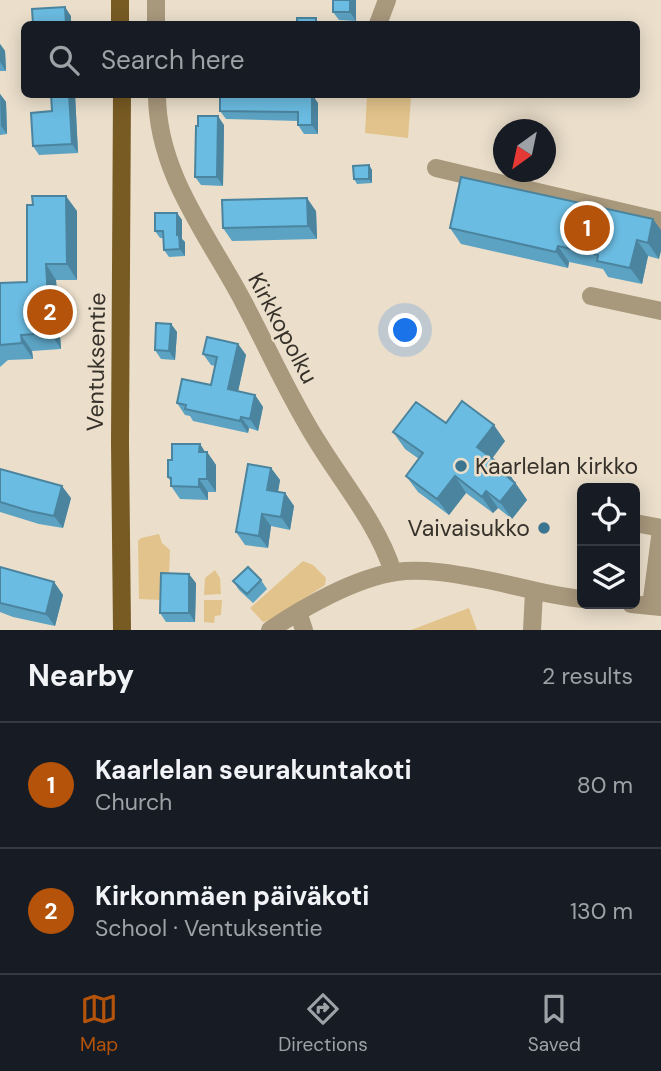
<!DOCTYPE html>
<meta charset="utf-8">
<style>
body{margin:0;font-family:"DM Sans",sans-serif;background:#242831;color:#f1f3f6}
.controls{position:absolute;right:21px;bottom:21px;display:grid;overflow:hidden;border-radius:10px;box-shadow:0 4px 18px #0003}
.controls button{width:63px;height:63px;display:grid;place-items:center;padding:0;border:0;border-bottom:2px solid #363941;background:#171b24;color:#f1f3f6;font:35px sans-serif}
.compass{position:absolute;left:493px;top:119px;width:63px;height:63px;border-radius:50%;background:#171b24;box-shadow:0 4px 18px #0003;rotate:213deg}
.you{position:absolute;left:406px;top:331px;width:24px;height:24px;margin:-18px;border:5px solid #fff;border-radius:50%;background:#1a73e8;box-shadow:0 0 0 10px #1a73e833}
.badge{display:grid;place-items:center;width:46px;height:46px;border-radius:50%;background:#b45309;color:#fff;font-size:23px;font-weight:700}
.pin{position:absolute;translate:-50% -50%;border:4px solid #fff;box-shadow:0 2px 7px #0006}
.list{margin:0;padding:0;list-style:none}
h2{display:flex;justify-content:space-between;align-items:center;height:91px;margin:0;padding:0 28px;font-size:30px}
h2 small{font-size:23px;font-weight:400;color:#9ea1a6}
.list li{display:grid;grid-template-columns:46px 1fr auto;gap:21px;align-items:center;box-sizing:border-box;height:126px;padding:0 28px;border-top:2px solid #363941}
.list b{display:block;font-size:26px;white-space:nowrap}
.list p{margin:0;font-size:23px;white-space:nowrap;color:#9ea1a6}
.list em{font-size:23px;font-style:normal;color:#9ea1a6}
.icon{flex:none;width:38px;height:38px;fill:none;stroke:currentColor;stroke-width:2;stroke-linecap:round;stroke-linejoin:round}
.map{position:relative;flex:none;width:661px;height:630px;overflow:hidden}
.search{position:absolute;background:#171b24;box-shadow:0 4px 18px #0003;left:21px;right:21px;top:21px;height:77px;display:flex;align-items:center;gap:18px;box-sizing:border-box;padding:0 24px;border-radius:10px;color:#9ea1a6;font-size:26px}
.sheet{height:343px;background:#171b24}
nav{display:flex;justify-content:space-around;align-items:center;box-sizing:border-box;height:98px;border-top:2px solid #363941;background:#171b24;font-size:19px;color:#9ea1a6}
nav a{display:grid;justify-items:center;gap:4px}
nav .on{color:#b45309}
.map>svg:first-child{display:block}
.green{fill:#e2c38c}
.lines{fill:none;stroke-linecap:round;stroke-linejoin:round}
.minor{stroke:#a8987c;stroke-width:18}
.major{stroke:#785b23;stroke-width:18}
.wall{fill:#5ca2c2}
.shaded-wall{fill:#4b849e}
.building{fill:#6bbce2;stroke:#4b849e;stroke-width:2}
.poi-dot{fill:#3c758f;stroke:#ebdfcb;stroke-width:2.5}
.labels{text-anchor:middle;stroke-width:5;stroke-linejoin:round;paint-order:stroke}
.street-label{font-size:23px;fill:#36312a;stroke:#ebdfcb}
.poi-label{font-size:23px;fill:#36312a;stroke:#ebdfcb;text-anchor:start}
</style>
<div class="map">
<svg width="661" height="630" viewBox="0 0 661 630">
<rect width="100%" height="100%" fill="#ebdfcb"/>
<!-- green -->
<path class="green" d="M367 95 411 98 408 138 365 133Z
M159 534 162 543 170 550 169 576 161 600 139 599 138 541 141 538Z
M303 561 313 565 326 578 325 585 273 619 263 622 250 608Z
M215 570 220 578 221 594 204 595 205 578Z
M204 600H222L221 615 215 616 214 623 204 622Z
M469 608 477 630H411Z"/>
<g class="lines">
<!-- minor -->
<path class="minor" d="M156 0V24
M378 24 387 0
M157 94C157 174 209 236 244 303 269 350 290 399 319 444 345 486 378 525 393 572
M436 168 661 221
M591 296 661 311
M635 523 661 528
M631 604 661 607
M651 606 661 530
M298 612 304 630
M270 630C304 607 355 578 396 572 423 568 456 574 482 579 516 585 548 596 582 599
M532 630 534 592"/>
<!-- major -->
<path class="major" d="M120 0V24
M122 630 120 443 122 94"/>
</g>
<!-- wall -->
<path class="wall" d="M356 0V21L339 20 333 12Z
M0 44 5 51 6 71H0Z
M0 94 6 102 7 134 0 135Z
M51 94H75L78 153 39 155 33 146 52 111Z
M318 103V134H304L298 125V121L226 119 220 111Z
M224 125 223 186 201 185 195 177Z
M369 165 372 170V183L357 184 354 179Z
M77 211V280H56L61 349 32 351 33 359 8 360 0 367V283L27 282Z
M316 211 317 239 232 241 223 228Z
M177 213 182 220V239L185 242V256L169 257 164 250V238H160L155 231Z
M653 219 659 259 648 256 642 284 608 277 603 269 569 262 568 268 461 244 450 228Z
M171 324 177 332 175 360 161 359 155 350Z
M238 344 246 355 238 391 255 395 263 407 258 431 249 428 248 433 193 421 190 416 185 415 177 403 211 385 215 366 211 365 203 354Z
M446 423 505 441 492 458 505 468 527 500 512 519 498 508 493 513 466 493 449 515 418 492 406 476 419 459 405 449 393 432Z
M200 444 205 452H207L216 465V492H208V500L180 499 171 486V482L168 477 172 460Z
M271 468 280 480 278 492 285 493 294 506 290 530 271 526 268 548 245 545 236 532Z
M0 469 71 498 63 528 39 524 0 512Z
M0 567 54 582 63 595 55 626 13 617 0 612Z
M261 580 267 589 253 603 239 590 233 581Z
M196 583 195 622H166L160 613Z"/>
<!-- shaded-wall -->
<path class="shaded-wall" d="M350 0H356V21L350 12Z
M65 7 71 16V24H66Z
M0 44 5 51 6 71 0 62Z
M0 94 6 102 7 134 1 126Z
M69 94H75L78 153 72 144Z
M312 94 318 103V134L312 125Z
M218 116 224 125 223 186 217 177Z
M369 165 372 170V183L369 179Z
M66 196 77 211V280L67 264Z
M307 198 316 211 317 239 308 226Z
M177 213 182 220V239L185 242V256L180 249 177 235Z
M653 219 661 230V251L659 259 648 243Z
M637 240 648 256 642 284 630 268Z
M558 246 569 262 568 268 556 252Z
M46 264 56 280 61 349 50 333Z
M171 324 177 332 175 360 169 351Z
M21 335 32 351 33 359 22 343Z
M238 344 246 355 236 401 228 389Z
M255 395 263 407 258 431 250 419Z
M241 417 249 428 248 433 240 421Z
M494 425 505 441 489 463 477 447Z
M200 444 207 455V452L216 465V492L207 479 199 452Z
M271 468 280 480 276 503 267 490Z
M505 468 527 500 512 519 500 502 501 472Z
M455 476 466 493 449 515 437 499Z
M199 479 208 492V500L199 487Z
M62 486 71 498 63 528 54 516Z
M486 491 498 508 493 513 482 497Z
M285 493 294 506 290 530 281 517Z
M262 514 271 526 268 548 259 536Z
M189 574 196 583 195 622 189 613Z
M54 582 63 595 55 626 46 614Z"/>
<!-- building -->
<path class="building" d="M333 0H350V12H333Z
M65 7 66 24H33L32 9Z
M297 18H316V24H297Z
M51 94H69L72 144 33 146 31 113 52 111Z
M220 94H312V125H298V112L220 111Z
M198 116H218L217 177H195L196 126H198Z
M369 165V179H354L353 166Z
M461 177 653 219 648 243 637 240 630 268 597 261 598 255 558 246 556 252 450 228Z
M32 196H66L67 264H46L50 333 21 335 22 343 0 345V283L27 282V205H33Z
M307 198 308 226 223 228 222 200Z
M155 213H177V235H179L180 249 164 250 163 231H155Z
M156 323 171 324 169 351 155 350Z
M207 337 238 344 228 389 255 395 250 419 241 417 240 421 185 409 186 405 177 403 182 379 211 385 217 357 203 354Z
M462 401 494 425 477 447 505 468 501 472 515 483 500 502 486 491 482 497 455 476 437 499 406 476 423 453 393 432 416 402 446 423Z
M172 444H200L199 452H207V479H199V487L171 486V478L168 477V460H172Z
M248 464 271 468 267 490 285 493 281 517 262 514 259 536 236 532Z
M0 469 62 486 54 516 30 511 0 502Z
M0 567 54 582 46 614 0 603Z
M248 567 261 580 247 594 233 581Z
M161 573 189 574V613H160Z"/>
<!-- markers -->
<g class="poi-dot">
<circle cx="461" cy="466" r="7"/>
<circle cx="544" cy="528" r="7"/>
</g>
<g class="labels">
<!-- street labels -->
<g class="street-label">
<text transform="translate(283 328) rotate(62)" y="8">Kirkkopolku</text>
<text transform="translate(96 362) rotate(-89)" y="8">Ventuksentie</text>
</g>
<!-- poi labels -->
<g class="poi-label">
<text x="475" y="474">Kaarlelan kirkko</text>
<text x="530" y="536" text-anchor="end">Vaivaisukko</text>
</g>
</g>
</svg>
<div class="controls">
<button><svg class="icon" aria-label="locate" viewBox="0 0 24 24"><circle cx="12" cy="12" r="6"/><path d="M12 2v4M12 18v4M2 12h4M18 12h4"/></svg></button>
<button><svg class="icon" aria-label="layers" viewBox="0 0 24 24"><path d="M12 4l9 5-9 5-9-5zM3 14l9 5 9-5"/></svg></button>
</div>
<svg class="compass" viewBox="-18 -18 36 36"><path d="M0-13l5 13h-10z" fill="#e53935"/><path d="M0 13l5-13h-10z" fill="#9ea1a6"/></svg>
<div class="you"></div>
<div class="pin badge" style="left:587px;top:228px">1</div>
<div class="pin badge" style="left:50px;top:312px">2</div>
<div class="search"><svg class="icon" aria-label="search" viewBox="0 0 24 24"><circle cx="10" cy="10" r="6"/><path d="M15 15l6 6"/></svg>Search here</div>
</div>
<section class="sheet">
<h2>Nearby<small>2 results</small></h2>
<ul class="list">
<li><span class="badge">1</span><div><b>Kaarlelan seurakuntakoti</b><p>Church</p></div><em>80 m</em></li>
<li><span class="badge">2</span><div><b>Kirkonmäen päiväkoti</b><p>School · Ventuksentie</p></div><em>130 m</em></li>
</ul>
</section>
<nav>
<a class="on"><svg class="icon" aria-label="map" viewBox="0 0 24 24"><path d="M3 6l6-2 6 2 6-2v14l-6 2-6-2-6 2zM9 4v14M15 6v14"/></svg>Map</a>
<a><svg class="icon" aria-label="directions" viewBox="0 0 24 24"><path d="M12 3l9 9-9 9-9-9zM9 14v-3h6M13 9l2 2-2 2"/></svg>Directions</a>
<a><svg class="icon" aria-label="saved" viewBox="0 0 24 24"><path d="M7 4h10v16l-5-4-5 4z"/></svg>Saved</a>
</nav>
